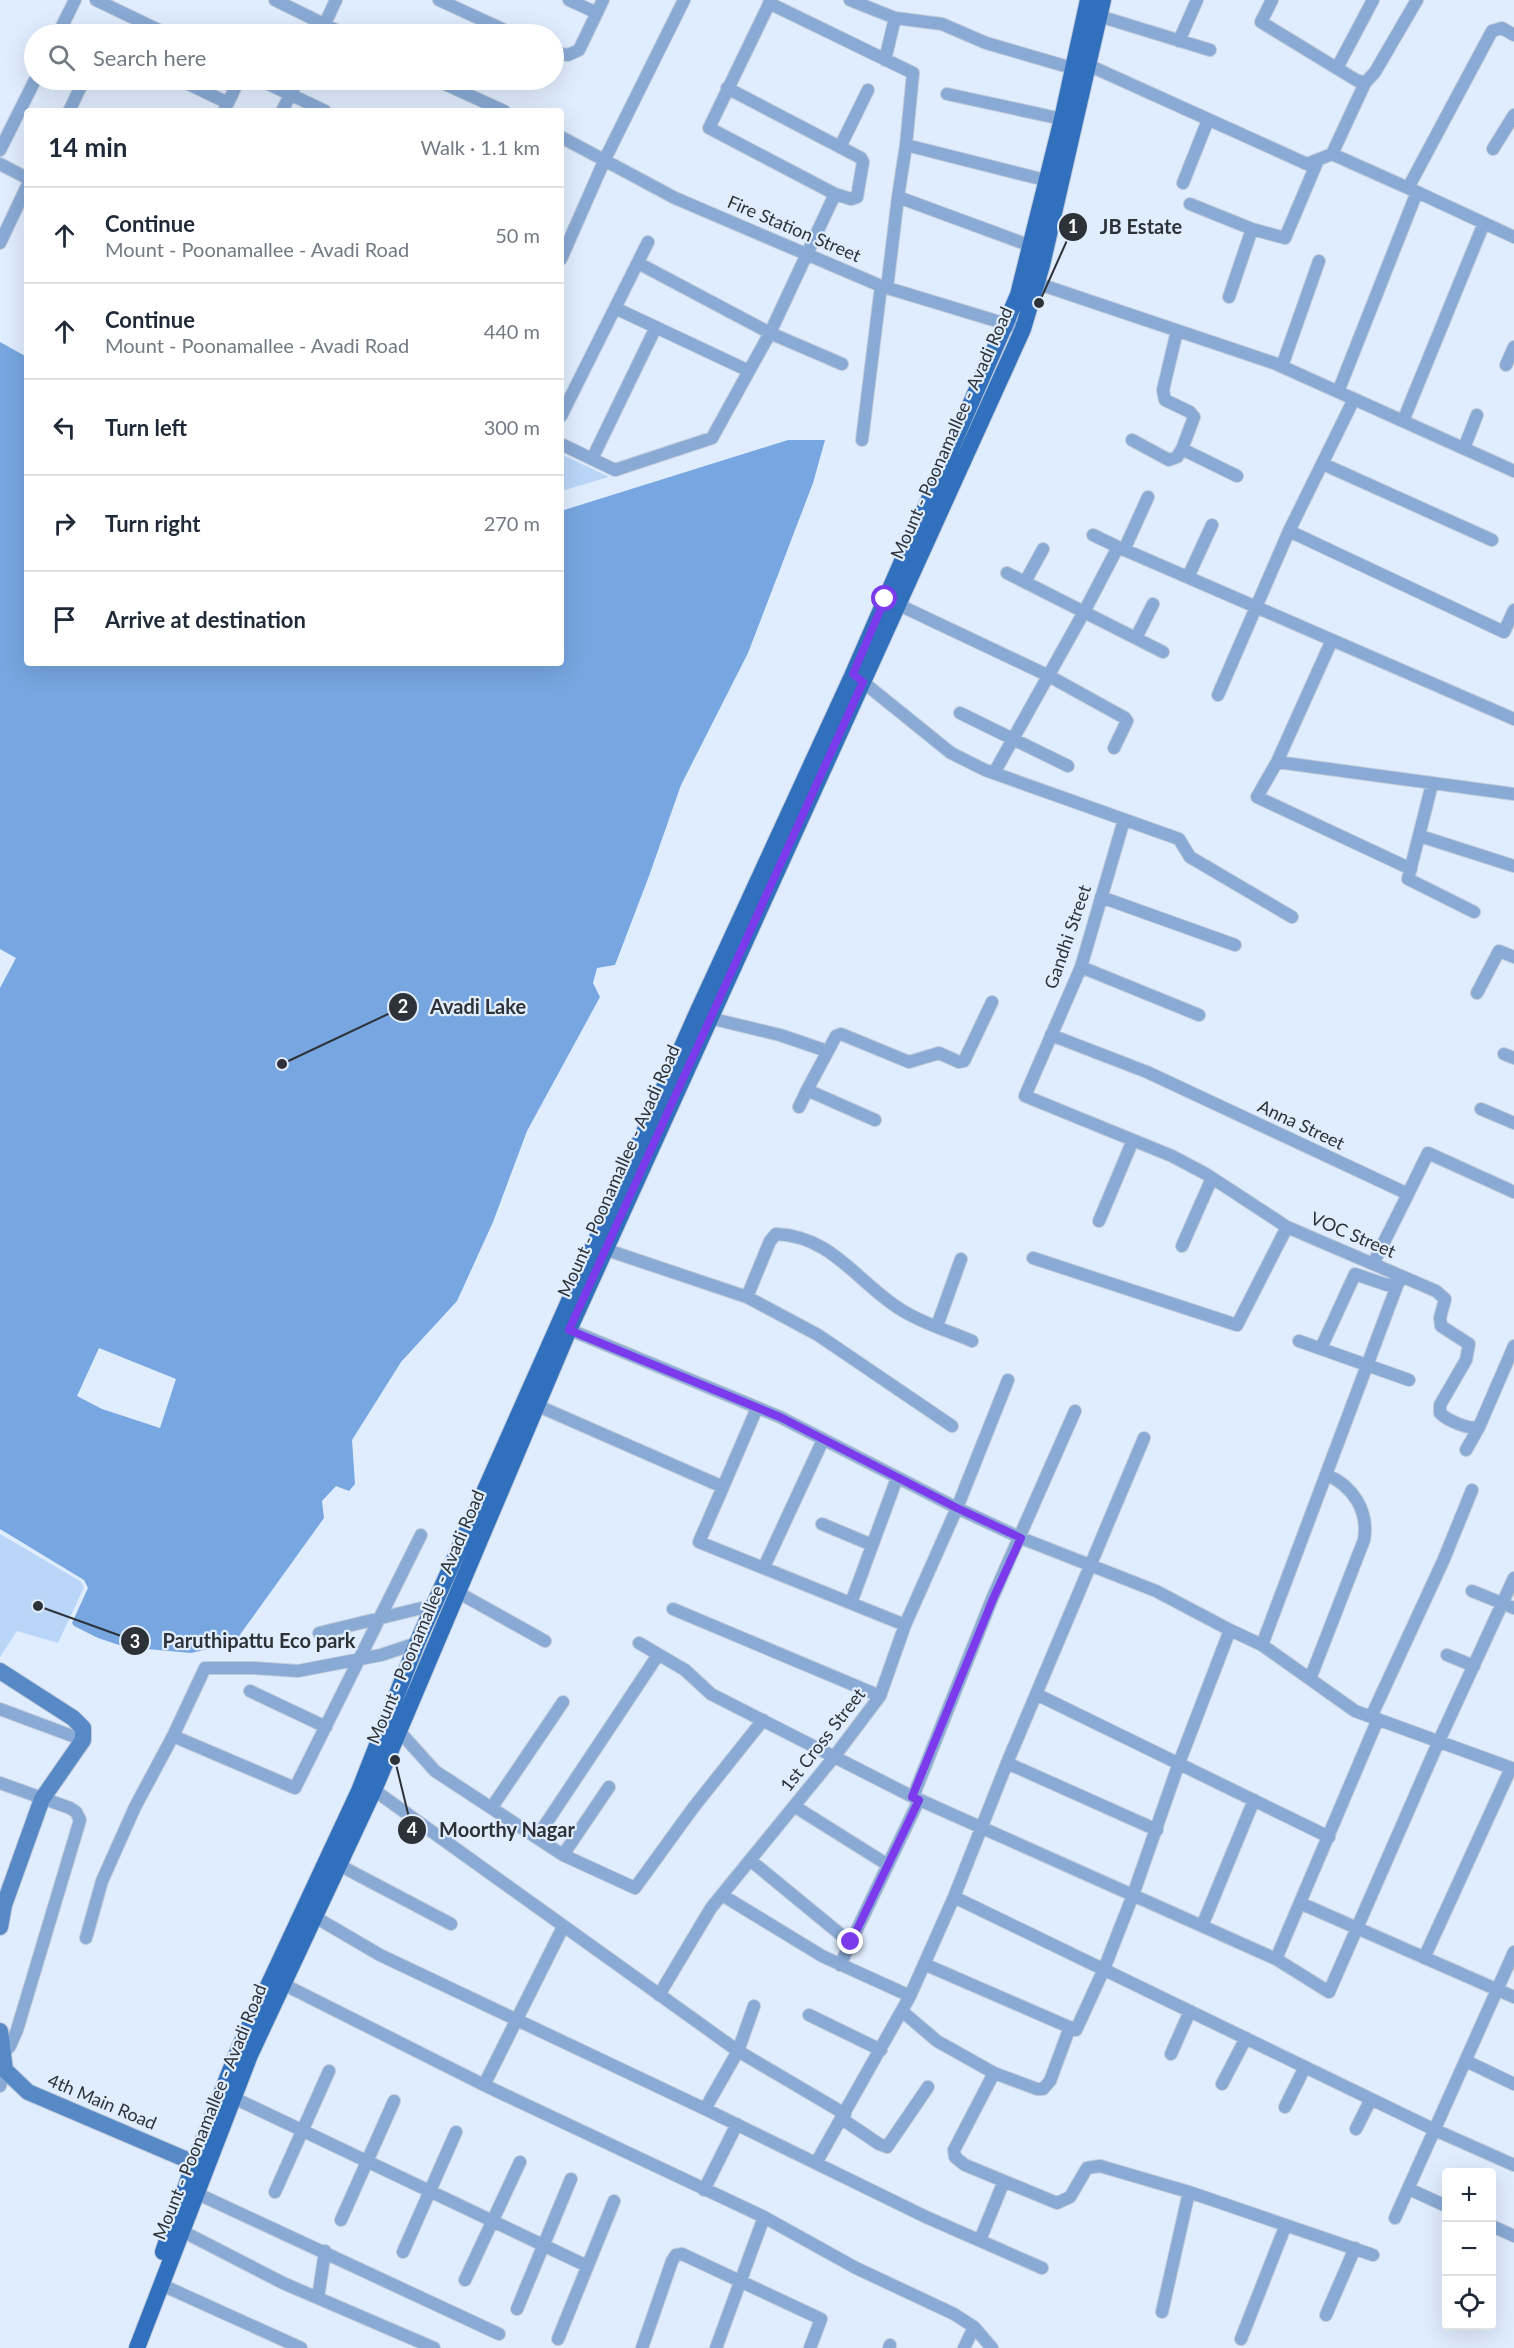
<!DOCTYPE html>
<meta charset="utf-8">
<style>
body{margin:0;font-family:Lato,sans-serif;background:#f6f6f7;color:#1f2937}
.controls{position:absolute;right:18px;bottom:18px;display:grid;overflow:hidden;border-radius:6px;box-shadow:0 6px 24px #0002}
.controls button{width:54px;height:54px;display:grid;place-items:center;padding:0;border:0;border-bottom:2px solid #e0e1e3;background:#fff;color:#1f2937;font:30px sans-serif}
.stop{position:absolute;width:18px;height:18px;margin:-14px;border:4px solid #7c3aed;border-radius:50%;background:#fff}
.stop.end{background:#7c3aed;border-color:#fff;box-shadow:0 2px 6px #0008}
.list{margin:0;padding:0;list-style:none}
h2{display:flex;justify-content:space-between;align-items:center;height:78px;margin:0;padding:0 24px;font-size:26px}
h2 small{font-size:20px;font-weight:400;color:#747a83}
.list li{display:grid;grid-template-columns:39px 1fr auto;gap:18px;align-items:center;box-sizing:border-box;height:96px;padding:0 24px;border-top:2px solid #e0e1e3}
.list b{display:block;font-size:22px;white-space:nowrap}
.list p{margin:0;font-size:20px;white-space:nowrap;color:#747a83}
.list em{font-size:20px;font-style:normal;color:#747a83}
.icon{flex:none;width:33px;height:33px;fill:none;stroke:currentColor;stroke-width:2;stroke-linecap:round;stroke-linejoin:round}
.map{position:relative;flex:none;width:1514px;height:2348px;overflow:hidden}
.search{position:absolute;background:#fff;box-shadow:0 6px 24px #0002;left:24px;top:24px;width:540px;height:66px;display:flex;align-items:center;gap:15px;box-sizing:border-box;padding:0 21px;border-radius:33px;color:#747a83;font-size:22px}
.panel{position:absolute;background:#fff;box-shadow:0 6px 24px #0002;left:24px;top:108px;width:540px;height:558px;border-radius:6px}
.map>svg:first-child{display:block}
.green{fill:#b9d5f8}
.water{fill:#77a6e0;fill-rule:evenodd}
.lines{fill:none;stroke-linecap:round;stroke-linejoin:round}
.minor-casing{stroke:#c0cbda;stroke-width:14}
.secondary-casing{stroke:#c0cbda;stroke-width:18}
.primary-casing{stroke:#c0cbda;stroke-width:18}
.minor{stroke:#89aad5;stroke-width:12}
.secondary{stroke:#5789c7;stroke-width:16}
.primary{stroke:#3070bc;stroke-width:16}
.route{stroke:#7c3aed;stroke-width:8}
.labels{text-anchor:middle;stroke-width:4.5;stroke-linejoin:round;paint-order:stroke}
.street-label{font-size:18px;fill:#2d3238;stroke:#e0edfe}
.leader{fill:none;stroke:#2d3238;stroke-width:2}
.callout-dot{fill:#2d3238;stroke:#e0edfe;stroke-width:2}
.mark-label{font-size:18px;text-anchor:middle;font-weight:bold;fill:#fff}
.callout-label{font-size:20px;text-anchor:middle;font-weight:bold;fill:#2d3238;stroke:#e0edfe;stroke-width:4.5;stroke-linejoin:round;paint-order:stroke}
</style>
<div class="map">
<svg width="1514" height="2348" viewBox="0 0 1514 2348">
<rect width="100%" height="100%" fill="#e0edfe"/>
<!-- green -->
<path class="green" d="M561 454 609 477 561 491Z
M0 1534 80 1581 84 1587 58 1643 17 1631 0 1657Z"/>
<!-- water -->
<path class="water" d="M0 342 27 357V663H561V511L788 440H825L813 483 748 653 681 785 649 876 615 965 597 968 593 983 600 997 527 1131 493 1222 457 1301 401 1362 352 1440 355 1484 349 1491 336 1486 322 1501 324 1518 234 1643 191 1653 125 1647 98 1638 74 1626 72 1623 88 1588 84 1580 0 1529V988L16 958 0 949ZM99 1348 176 1379 160 1428 102 1409 77 1396Z"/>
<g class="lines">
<defs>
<path id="minor" d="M96 0 167 34
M275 0 344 34
M439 0 513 34
M569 0 597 13
M850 0 895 18 885 60
M1272 0 1261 22 1356 80 1365 83 1375 72 1417 0
M769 3 913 73 906 145
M1099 16 1210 50
M895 18 942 24 986 43 1072 68
M58 34 75 0
M320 34 336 0
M1179 41 1197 0
M554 53 568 55 579 50 603 0
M1088 65 1307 164 1332 154 1417 192 1338 392
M1337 68 1373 0
M180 80 228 103
M260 80 325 111
M436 80 504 111
M727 88 861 158 863 162 857 197 851 199 835 194
M947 94 1062 119
M69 111 84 80
M224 111 239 80
M282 111 298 80
M561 137 675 198 881 286 1023 329
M840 147 868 90
M1493 149 1514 115
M0 150 35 80
M1332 154 1365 83
M0 164 27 178
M1183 183 1208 120
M1408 188 1492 31 1502 28 1514 35
M1417 192 1514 237
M1190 204 1252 229 1285 238 1318 160
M0 243 27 186
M1031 246 898 197 906 145 1045 180
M561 259 605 159 684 0
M638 263 770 333 842 364
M1030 281 1274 363 1514 471
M887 288 898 197
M1229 297 1252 229
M615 308 749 371
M1177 331 1163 390 1165 400 1190 412 1194 417 1182 449 1237 476
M1506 365 1514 347
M1282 366 1319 261
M1354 399 1289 531 1504 632 1514 610
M561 416 648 242
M1403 421 1484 223
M862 440 881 286
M1132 440 1169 460 1177 457 1182 449
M561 444 615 470 712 438 770 333 835 194 709 128 771 0
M1464 448 1477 415
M592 459 656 327
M1323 464 1492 540
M1093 535 1118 547
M1124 550 1148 497
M1007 573 1084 612 1118 547 1514 719
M1188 577 1212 525
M1025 582 1043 549
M897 604 1049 676 1125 718 1127 721 1114 748
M1136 638 1153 604
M1332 640 1277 762 1514 794
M858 678 951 753 985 770 1179 839 1190 857 1292 917
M1218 695 1289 531
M960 713 1068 766
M1277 762 1257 797 1411 869
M994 773 1084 612 1163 652
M1432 784 1408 879 1474 912
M1124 820 1081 967 1025 1096 1172 1156 1206 1174 1287 1227 1436 1291 1445 1299 1440 1318 1441 1326 1469 1344 1466 1360 1440 1405V1413C1447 1420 1468 1430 1479 1427L1514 1346
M1420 836 1514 866
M1101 897 1235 945
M1081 967 1199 1015
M1477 993 1499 951 1514 957
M709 1018 780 1035 827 1051
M1051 1035 1147 1072 1408 1194 1428 1153 1514 1192
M1504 1054 1514 1058
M799 1107 807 1090
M1481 1109 1514 1123
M875 1120 807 1090 836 1036 841 1034 909 1062 939 1053 959 1062 964 1061 992 1002
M1099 1221 1133 1140
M1182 1246 1212 1178
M607 1250 747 1297 770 1241 776 1234C832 1236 857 1282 900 1309 921 1323 949 1331 972 1341
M1033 1258 1237 1325 1287 1227
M1373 1264 1408 1194
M747 1297 818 1335 952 1426
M937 1326 961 1259
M563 1327 780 1417 957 1508 1021 1538 1156 1591 1230 1630 1262 1645 1355 1711 1514 1769
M1299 1341 1409 1380
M1321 1348 1355 1274 1387 1285 1398 1283 1403 1278
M536 1405 723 1487 757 1408
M1466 1450 1479 1427
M723 1487 699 1542 905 1625
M822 1524 872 1545
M764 1567 823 1440
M1472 1591 1514 1608
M459 1593 545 1641
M851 1603 897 1478
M673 1609 880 1696
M319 1633 434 1605
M639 1643 685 1670 711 1694 913 1797 1276 1959 1329 1992 1438 1743 1514 1578
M1262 1645 1398 1283
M1447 1655 1474 1666
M1310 1679 1364 1540C1369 1511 1353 1486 1327 1475
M250 1691 326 1727
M1036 1694 1329 1837
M0 1709 83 1740
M1371 1717 1444 1559 1472 1490
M399 1731 435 1771 563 1855 635 1888 693 1808 763 1720
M173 1736 205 1668H253L298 1671 381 1655 417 1643
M1007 1763 1157 1830
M0 1783 70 1808 76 1812 80 1820 17 2030 10 2046 3 2054
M374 1790 738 2051 705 2109
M913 1797 992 1599 1075 1411
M794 1806 888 1865
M492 1807 563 1702
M537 1837 658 1655
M563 1855 609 1787
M750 1860 851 1943
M339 1865 451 1924
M722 1895 822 1956 910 1996
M954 1897 1435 2130 1514 2165
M1300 1903 1514 1997
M315 1917 380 1955 705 2109 926 2217 1042 2268
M1202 1926 1254 1800
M86 1938 102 1881 135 1807 173 1736 295 1788 421 1535
M1424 1958 1511 1768
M1276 1959 1378 1719
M924 1964 1076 2030 1104 1969 1133 1895 1179 1763 1230 1630
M840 1965 919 1800
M277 1981 484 2085 764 2217 856 2268 954 2314 974 2327 992 2348
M659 1995 711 1908 834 1757 880 1696 905 1625 957 1508 1008 1380
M754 2006 738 2051 845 2114
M903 2012 937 2041 994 2073 1037 2089H1043L1050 2081 1070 2027
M809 2015 881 2050
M1171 2054 1190 2011
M1466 2061 1514 2084
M994 2073 954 2150 955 2157 965 2165 1057 2203 1070 2197 1087 2168 1100 2166 1189 2192 1373 2255
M1222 2084 1246 2038
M484 2085 563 1927
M0 2086 5 2070
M234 2098 587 2266
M1285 2107 1305 2067
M842 2119 879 2144 887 2147 928 2087
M1356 2129 1371 2099
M816 2163 910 1996 954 1897 1007 1763 1144 1438
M1409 2189 1446 2206
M704 2190 737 2124
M275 2192 329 2071
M196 2193 499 2334
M1395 2218 1514 1952
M341 2220 394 2101
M1492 2226 1514 2236
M182 2231 283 2283 434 2348
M980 2240 1004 2181
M403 2252 456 2132
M465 2280 520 2162
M162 2285 301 2348
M318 2298 325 2251
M517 2309 571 2179
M1162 2312 1189 2192
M1326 2315 1355 2248
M558 2339 614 2201
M1241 2339 1285 2227
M642 2348 672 2261 676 2255 682 2254 821 2319 810 2348
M716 2348 764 2217
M889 2348 890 2345
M964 2348 974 2327"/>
<path id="secondary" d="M0 1671 73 1718 83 1728V1740L42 1799 4 1905 0 1927
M0 2031 5 2070 28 2092 206 2168"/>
<path id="primary" d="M163 2252 194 2163 239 2048 359 1791 417 1643 697 1013 852 676 1018 295 1062 119 1088 0
M137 2348 250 2055 374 1790 569 1330 1023 329 1042 265 1103 0"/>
</defs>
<!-- minor casing -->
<use href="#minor" class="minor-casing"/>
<!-- secondary casing -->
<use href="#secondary" class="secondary-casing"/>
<!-- primary casing -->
<use href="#primary" class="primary-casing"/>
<!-- minor -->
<use href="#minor" class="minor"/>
<!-- secondary -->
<use href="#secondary" class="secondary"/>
<!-- primary -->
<use href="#primary" class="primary"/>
</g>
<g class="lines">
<!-- route -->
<path class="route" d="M851 1942 919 1800 912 1797 993 1599 1021 1538 957 1508 780 1417 569 1330 863 682 853 674 885 599"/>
</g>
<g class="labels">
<!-- street labels -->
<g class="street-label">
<text transform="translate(794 229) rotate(23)" y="6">Fire Station Street</text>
<text transform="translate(952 433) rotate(-66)" y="6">Mount - Poonamallee - Avadi Road</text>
<text transform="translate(1068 937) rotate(-71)" y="6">Gandhi Street</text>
<text transform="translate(1301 1125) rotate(25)" y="6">Anna Street</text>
<text transform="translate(619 1171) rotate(-66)" y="6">Mount - Poonamallee - Avadi Road</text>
<text transform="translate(1353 1235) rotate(23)" y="6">VOC Street</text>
<text transform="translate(426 1617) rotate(-67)" y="6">Mount - Poonamallee - Avadi Road</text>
<text transform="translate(823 1740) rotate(-52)" y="6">1st Cross Street</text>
<text transform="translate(102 2102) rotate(23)" y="6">4th Main Road</text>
<text transform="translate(210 2112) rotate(-68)" y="6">Mount - Poonamallee - Avadi Road</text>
</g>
</g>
<!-- callouts -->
<path class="leader" d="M1039 303L1073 227M282 1064L403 1007M38 1606L135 1641M395 1760L412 1830"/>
<g class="callout-dot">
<circle cx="1039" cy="303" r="6"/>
<circle cx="282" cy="1064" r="6"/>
<circle cx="38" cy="1606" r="6"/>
<circle cx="395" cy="1760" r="6"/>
<circle cx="1073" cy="227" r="15"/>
<circle cx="403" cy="1007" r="15"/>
<circle cx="135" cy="1641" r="15"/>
<circle cx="412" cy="1830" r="15"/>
</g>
<g class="mark-label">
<text x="1073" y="233">1</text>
<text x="403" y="1013">2</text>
<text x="135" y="1648">3</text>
<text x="412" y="1836">4</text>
</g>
<g class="callout-label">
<text x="1141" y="234">JB Estate</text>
<text x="478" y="1014">Avadi Lake</text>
<text x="259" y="1648">Paruthipattu Eco park</text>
<text x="507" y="1837">Moorthy Nagar</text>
</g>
</svg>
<div class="controls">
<button>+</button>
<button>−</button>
<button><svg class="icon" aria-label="locate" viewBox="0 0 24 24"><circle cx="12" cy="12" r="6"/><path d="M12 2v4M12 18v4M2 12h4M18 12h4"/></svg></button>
</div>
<div class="stop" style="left:885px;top:599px"></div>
<div class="stop end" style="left:851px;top:1942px"></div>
<div class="search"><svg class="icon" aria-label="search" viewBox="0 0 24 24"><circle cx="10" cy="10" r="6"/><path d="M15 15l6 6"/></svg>Search here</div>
<section class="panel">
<h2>14 min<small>Walk · 1.1 km</small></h2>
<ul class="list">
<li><svg class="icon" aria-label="ahead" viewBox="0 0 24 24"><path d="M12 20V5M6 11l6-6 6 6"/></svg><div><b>Continue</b><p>Mount - Poonamallee - Avadi Road</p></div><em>50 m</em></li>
<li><svg class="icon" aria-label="ahead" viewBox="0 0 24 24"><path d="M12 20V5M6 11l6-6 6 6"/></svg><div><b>Continue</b><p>Mount - Poonamallee - Avadi Road</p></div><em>440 m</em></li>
<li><svg class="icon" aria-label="left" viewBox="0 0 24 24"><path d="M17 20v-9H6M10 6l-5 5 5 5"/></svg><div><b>Turn left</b></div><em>300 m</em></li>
<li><svg class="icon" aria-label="right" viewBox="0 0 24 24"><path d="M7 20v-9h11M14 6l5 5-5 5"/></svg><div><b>Turn right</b></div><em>270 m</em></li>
<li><svg class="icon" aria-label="arrive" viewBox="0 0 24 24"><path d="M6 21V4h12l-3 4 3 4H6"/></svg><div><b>Arrive at destination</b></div></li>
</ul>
</section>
</div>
